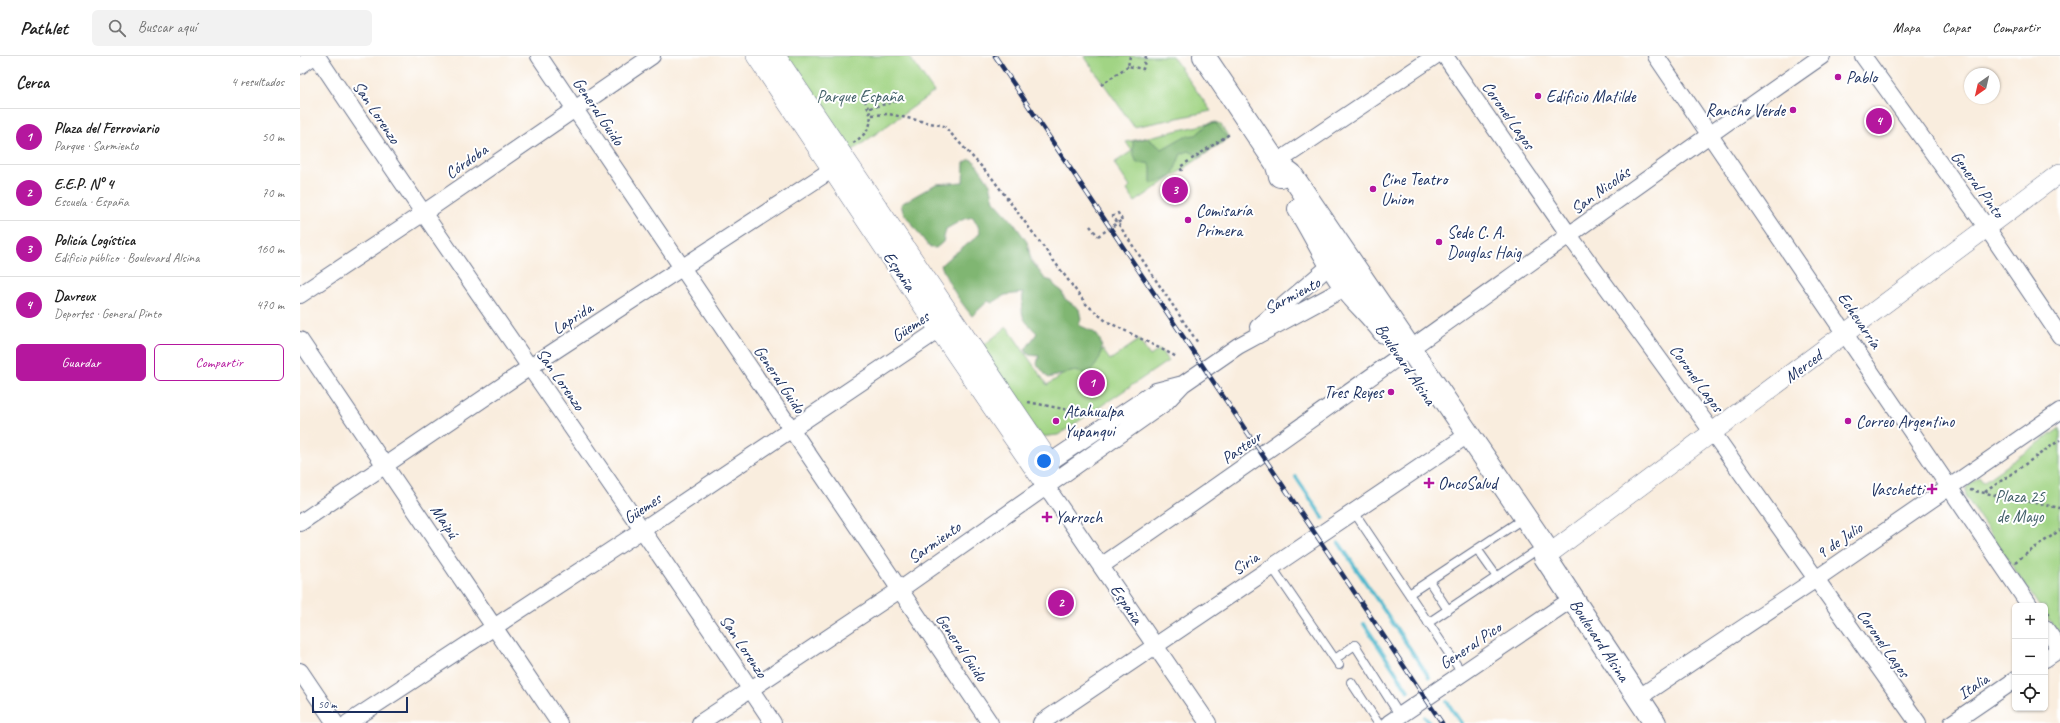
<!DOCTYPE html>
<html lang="es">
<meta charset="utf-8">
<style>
body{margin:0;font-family:Caveat,sans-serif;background:#f2f2f2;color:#222}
.controls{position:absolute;right:12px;bottom:12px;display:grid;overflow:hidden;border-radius:6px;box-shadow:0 1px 3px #0004}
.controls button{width:36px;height:36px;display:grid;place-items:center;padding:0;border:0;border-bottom:1px solid #e0e0e0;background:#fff;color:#222;font:20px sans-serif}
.compass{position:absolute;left:1664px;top:12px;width:36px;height:36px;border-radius:50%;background:#fff;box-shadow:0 1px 3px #0004;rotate:214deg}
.scale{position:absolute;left:12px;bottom:10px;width:96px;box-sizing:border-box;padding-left:4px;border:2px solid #1b2f5e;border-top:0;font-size:11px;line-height:14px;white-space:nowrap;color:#1b2f5e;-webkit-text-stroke:3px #fff;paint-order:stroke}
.you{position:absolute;left:744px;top:405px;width:14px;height:14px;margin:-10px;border:3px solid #fff;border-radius:50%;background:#1a73e8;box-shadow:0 0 0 6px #1a73e833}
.badge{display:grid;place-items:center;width:26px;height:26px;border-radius:50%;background:#b5179e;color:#fff;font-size:13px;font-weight:700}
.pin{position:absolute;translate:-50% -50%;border:2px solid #fff;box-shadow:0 1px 4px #0006}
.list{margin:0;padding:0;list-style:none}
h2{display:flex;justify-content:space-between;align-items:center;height:52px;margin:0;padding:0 16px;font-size:17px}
h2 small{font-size:13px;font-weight:400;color:#767676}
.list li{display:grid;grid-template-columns:26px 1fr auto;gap:12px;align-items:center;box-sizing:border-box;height:56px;padding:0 16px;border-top:1px solid #e0e0e0}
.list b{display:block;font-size:15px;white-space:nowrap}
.list p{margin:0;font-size:13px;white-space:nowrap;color:#767676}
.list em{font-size:13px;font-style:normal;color:#767676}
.actions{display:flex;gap:8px;padding:12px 16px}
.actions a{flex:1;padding:9px 0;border:1px solid #b5179e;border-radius:6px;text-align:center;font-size:14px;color:#b5179e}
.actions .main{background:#b5179e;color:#fff}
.icon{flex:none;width:22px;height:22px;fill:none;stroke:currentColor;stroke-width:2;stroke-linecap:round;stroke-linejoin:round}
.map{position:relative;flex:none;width:1760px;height:667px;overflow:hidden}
header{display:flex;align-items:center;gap:24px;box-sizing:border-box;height:56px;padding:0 20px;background:#fff;border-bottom:1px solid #e0e0e0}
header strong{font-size:19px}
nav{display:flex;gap:22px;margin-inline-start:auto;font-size:14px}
.search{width:280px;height:36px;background:#f2f2f2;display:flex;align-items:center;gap:10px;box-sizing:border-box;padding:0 14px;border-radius:6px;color:#767676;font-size:15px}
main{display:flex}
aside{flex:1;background:#fff}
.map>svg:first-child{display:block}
.green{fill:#a1d484;stroke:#5e8271}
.forest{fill:#80b672;stroke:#4e7268}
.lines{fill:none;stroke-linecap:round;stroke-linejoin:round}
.stream{stroke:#4fb8cd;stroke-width:4}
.service-casing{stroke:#69728b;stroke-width:10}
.minor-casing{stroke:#69728b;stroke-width:18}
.tertiary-casing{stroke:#69728b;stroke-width:20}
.secondary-casing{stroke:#69728b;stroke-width:24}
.path{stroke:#69728b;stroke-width:2.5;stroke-dasharray:3 3;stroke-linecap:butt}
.service{stroke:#fff;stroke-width:8}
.minor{stroke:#fff;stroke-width:16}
.tertiary{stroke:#fff;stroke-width:19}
.secondary{stroke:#fff;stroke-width:22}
.rail-casing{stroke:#1b2f5e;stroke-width:4.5}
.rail{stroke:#fff;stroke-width:3;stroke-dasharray:9;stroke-linecap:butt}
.path-bridge{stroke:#69728b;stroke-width:2.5;stroke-dasharray:3 3;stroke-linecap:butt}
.poi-dot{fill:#b5179e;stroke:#fff;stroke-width:1.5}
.labels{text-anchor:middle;stroke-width:4;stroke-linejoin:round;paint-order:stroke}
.poi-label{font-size:17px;fill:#1b2f5e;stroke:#fff;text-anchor:start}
.park-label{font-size:17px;fill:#436169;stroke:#fff}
.street-label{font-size:17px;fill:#1b2f5e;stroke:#fff}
</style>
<header>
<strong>Pathlet</strong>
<div class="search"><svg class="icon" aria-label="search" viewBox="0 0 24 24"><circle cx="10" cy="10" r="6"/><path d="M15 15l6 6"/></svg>Buscar aquí</div>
<nav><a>Mapa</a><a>Capas</a><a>Compartir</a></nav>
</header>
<main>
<aside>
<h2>Cerca<small>4 resultados</small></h2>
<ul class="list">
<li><span class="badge">1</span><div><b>Plaza del Ferroviario</b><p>Parque · Sarmiento</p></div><em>50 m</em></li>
<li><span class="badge">2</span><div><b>E.E.P. N° 4</b><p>Escuela · España</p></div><em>70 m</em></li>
<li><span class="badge">3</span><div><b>Policía Logística</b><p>Edificio público · Boulevard Alsina</p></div><em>160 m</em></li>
<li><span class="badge">4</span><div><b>Davreux</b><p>Deportes · General Pinto</p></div><em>470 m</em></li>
</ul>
<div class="actions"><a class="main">Guardar</a><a>Compartir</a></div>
</aside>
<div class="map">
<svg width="1760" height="667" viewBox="0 0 1760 667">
<rect width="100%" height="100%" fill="#fff"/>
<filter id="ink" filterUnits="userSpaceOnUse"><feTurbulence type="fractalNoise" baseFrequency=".025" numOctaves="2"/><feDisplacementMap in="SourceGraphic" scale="8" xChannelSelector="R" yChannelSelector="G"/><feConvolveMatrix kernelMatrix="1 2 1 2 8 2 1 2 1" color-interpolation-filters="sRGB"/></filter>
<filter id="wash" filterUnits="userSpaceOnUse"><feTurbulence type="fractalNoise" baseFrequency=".012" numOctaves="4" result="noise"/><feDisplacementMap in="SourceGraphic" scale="16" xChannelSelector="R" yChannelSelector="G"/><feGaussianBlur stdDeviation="0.9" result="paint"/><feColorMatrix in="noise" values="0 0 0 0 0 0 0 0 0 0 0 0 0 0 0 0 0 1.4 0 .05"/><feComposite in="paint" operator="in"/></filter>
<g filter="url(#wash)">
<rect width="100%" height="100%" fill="#f9edde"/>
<!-- green -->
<path class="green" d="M484 0H609L634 36 549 97Z
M784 0H872L911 55 834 71Z
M916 66 921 69 929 82 835 146 827 134 830 131 814 107 832 95 826 86Z
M707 271 747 329 802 293 810 304 839 284 850 300 860 293 868 305 758 379 740 381 680 292Z
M1760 372V578L1745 559V550H1739L1666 441C1663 430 1671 427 1679 421L1683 426Z"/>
<!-- forest -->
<path class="forest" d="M916 67 927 82 900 101 889 95 881 98C871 120 877 121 851 128V112L848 107H837L833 97V85L847 82 862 93 885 80 896 79 908 68Z
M670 103 675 106 690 128 694 145 713 166 727 186 731 204 745 223 752 225 755 230 762 235 764 242 779 253 781 263 779 269C784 272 792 274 796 278 808 291 799 309 787 318L775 315 748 322 737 308 739 300 729 299 725 294 737 277C719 260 722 261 723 237L705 239 692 247 688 245 672 260C659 244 648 228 641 209 653 197 668 190 680 177L678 170 673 161 664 163 646 173 643 186 636 192 629 191 603 156 601 148 636 128 663 126 664 107Z"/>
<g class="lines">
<!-- stream -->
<path class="stream" d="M996 421 1023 462
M1039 487 1129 621
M1064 568 1108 635
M1147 646 1161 667
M1125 661 1129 667"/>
</g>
</g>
<g filter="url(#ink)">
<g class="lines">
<defs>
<path id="service" d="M1054 456 1162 617
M1177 493 1197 521
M972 511 1039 609
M1129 525 1148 554
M1109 538 1215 468
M1128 567 1234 496
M1035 603 1055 589 1100 660
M1051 626 1078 667"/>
<path id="minor" d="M17 0C166 224 324 442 473 667
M239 0 690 667
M1145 0 1269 179 1413 377 1618 667
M1356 0 1730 550
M1563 0 1687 172 1760 280
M0 10 14 0
M976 107 1135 0
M0 239 122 158 352 0
M958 271 1039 202
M0 284 259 667
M750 406 856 335 883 328
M746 430 908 667
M0 467 230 311 542 107
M801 510C1044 344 1280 168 1522 0
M1745 572 1760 593
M1745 603 1760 593
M0 615 35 667
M1338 642 1516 523 1760 355
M48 667 342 474 649 267
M400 667 601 533 865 347 883 328 938 290 1054 227
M741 667 1169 378
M1089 667 1272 543
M1652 667 1715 624"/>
<path id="tertiary" d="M456 0 639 274 746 430
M476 0 750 406 746 430
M1245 501 1760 117"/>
<path id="secondary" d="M904 0 976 107 980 120
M976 107 991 118 1244 489 1245 501 1355 667
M999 153C1015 179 1027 206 1045 231 1057 247 1072 259 1084 276"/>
</defs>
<!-- service casing -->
<use href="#service" class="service-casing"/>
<!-- minor casing -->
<use href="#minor" class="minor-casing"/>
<!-- tertiary casing -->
<use href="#tertiary" class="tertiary-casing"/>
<!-- secondary casing -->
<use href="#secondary" class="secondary-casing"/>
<!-- path -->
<path class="path" d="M830 0 828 10 843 13 846 0
M801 29 828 10
M570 52 601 44
M572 59 589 58 644 70 692 122 786 248 806 265 877 301
M553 87C576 72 574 60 561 38
M882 115 880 111 931 77
M822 164 818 157 813 160 898 287
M790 170 798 180
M728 346 794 359
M1670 434 1760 452
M1685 436 1760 384
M1715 506 1760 474
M1745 551 1750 559"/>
<!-- service -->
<use href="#service" class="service"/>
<!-- minor -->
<use href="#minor" class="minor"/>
<!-- tertiary -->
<use href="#tertiary" class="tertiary"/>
<!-- secondary -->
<use href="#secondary" class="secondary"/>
<defs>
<path id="rail" d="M695 0 1142 667"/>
</defs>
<!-- rail casing -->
<use href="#rail" class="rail-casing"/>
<!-- rail -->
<use href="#rail" class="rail"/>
<!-- path-bridge -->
<path class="path-bridge" d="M798 180 822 164"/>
</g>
</g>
<!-- markers -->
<g class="poi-dot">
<circle cx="1538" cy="21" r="4"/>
<circle cx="1238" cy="40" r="4"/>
<circle cx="1493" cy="54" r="4"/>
<circle cx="1073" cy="133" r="4"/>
<circle cx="888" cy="164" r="4"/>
<circle cx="1139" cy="186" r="4"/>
<circle cx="1091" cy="336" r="4"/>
<circle cx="756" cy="365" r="4"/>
<circle cx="1548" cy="365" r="4"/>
<path d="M1127 421h4v4h4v4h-4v4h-4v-4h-4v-4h4z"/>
<path d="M1630 427h4v4h4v4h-4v4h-4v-4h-4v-4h4z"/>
<path d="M745 455h4v4h4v4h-4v4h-4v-4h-4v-4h4z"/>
</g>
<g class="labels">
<!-- poi labels -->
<g class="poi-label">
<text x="1546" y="27">Pablo</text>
<text x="1246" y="46">Edificio Matilde</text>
<text x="1485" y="60" text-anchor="end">Rancho Verde</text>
<text x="1081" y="129">Cine Teatro<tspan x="1081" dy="20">Union</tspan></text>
<text x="896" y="160">Comisaría<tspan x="896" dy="20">Primera</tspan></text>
<text x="1147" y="182">Sede C. A.<tspan x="1147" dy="20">Douglas Haig</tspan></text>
<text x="1083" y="342" text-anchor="end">Tres Reyes</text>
<text x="764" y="361">Atahualpa<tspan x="764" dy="20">Yupanqui</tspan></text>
<text x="1556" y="371">Correo Argentino</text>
<text x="1138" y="433">OncoSalud</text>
<text x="1624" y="439" text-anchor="end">Vaschetti</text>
<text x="755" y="467">Yarroch</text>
</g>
<!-- park labels -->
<g class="park-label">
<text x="560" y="46">Parque España</text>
<text x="1720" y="446">Plaza 25<tspan x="1720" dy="20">de Mayo</tspan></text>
</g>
<!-- street labels -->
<g class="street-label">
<text transform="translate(299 55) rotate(56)" y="6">General Guido</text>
<text transform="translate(77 56) rotate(56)" y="6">San Lorenzo</text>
<text transform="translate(1209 59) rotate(55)" y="6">Coronel Lagos</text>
<text transform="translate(166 105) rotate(-35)" y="6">Córdoba</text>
<text transform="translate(1678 128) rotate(54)" y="6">General Pinto</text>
<text transform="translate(1300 134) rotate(-36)" y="6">San Nicolás</text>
<text transform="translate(600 215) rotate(56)" y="6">España</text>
<text transform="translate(992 239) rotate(-28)" y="6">Sarmiento</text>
<text transform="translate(272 262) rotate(-33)" y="6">Laprida</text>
<text transform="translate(1560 264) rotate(56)" y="6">Echevarría</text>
<text transform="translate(610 270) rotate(-34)" y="6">Güemes</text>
<text transform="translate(1106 308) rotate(56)" y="6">Boulevard Alsina</text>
<text transform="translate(1503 310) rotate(-37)" y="6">Merced</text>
<text transform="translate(1397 322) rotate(54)" y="6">Coronel Lagos</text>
<text transform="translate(261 323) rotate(55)" y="6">San Lorenzo</text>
<text transform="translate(480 323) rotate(56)" y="6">General Guido</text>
<text transform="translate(941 391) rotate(-35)" y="6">Pasteur</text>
<text transform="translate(342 452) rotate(-34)" y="6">Güemes</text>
<text transform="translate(145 465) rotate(56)" y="6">Maipú</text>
<text transform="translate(1539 484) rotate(-34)" y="6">9 de Julio</text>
<text transform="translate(634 486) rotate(-35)" y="6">Sarmiento</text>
<text transform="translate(945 507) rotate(-34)" y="6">Siria</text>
<text transform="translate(827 548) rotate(56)" y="6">España</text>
<text transform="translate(1300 584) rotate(57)" y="6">Boulevard Alsina</text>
<text transform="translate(1584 587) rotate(55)" y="6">Coronel Lagos</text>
<text transform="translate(1170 589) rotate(-34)" y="6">General Pico</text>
<text transform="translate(444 590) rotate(56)" y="6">San Lorenzo</text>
<text transform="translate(662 591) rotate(56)" y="6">General Guido</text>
<text transform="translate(1673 630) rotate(-34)" y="6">Italia</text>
</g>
</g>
</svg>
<div class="controls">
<button>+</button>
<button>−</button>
<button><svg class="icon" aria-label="locate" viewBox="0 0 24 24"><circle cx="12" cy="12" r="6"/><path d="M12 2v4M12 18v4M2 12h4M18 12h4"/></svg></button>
</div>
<svg class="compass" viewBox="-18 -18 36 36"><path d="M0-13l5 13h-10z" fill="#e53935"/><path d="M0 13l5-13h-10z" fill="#767676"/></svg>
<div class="scale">50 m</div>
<div class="you"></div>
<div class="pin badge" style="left:792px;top:327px">1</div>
<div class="pin badge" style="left:761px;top:547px">2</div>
<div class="pin badge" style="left:875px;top:134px">3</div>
<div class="pin badge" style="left:1579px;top:65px">4</div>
</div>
</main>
